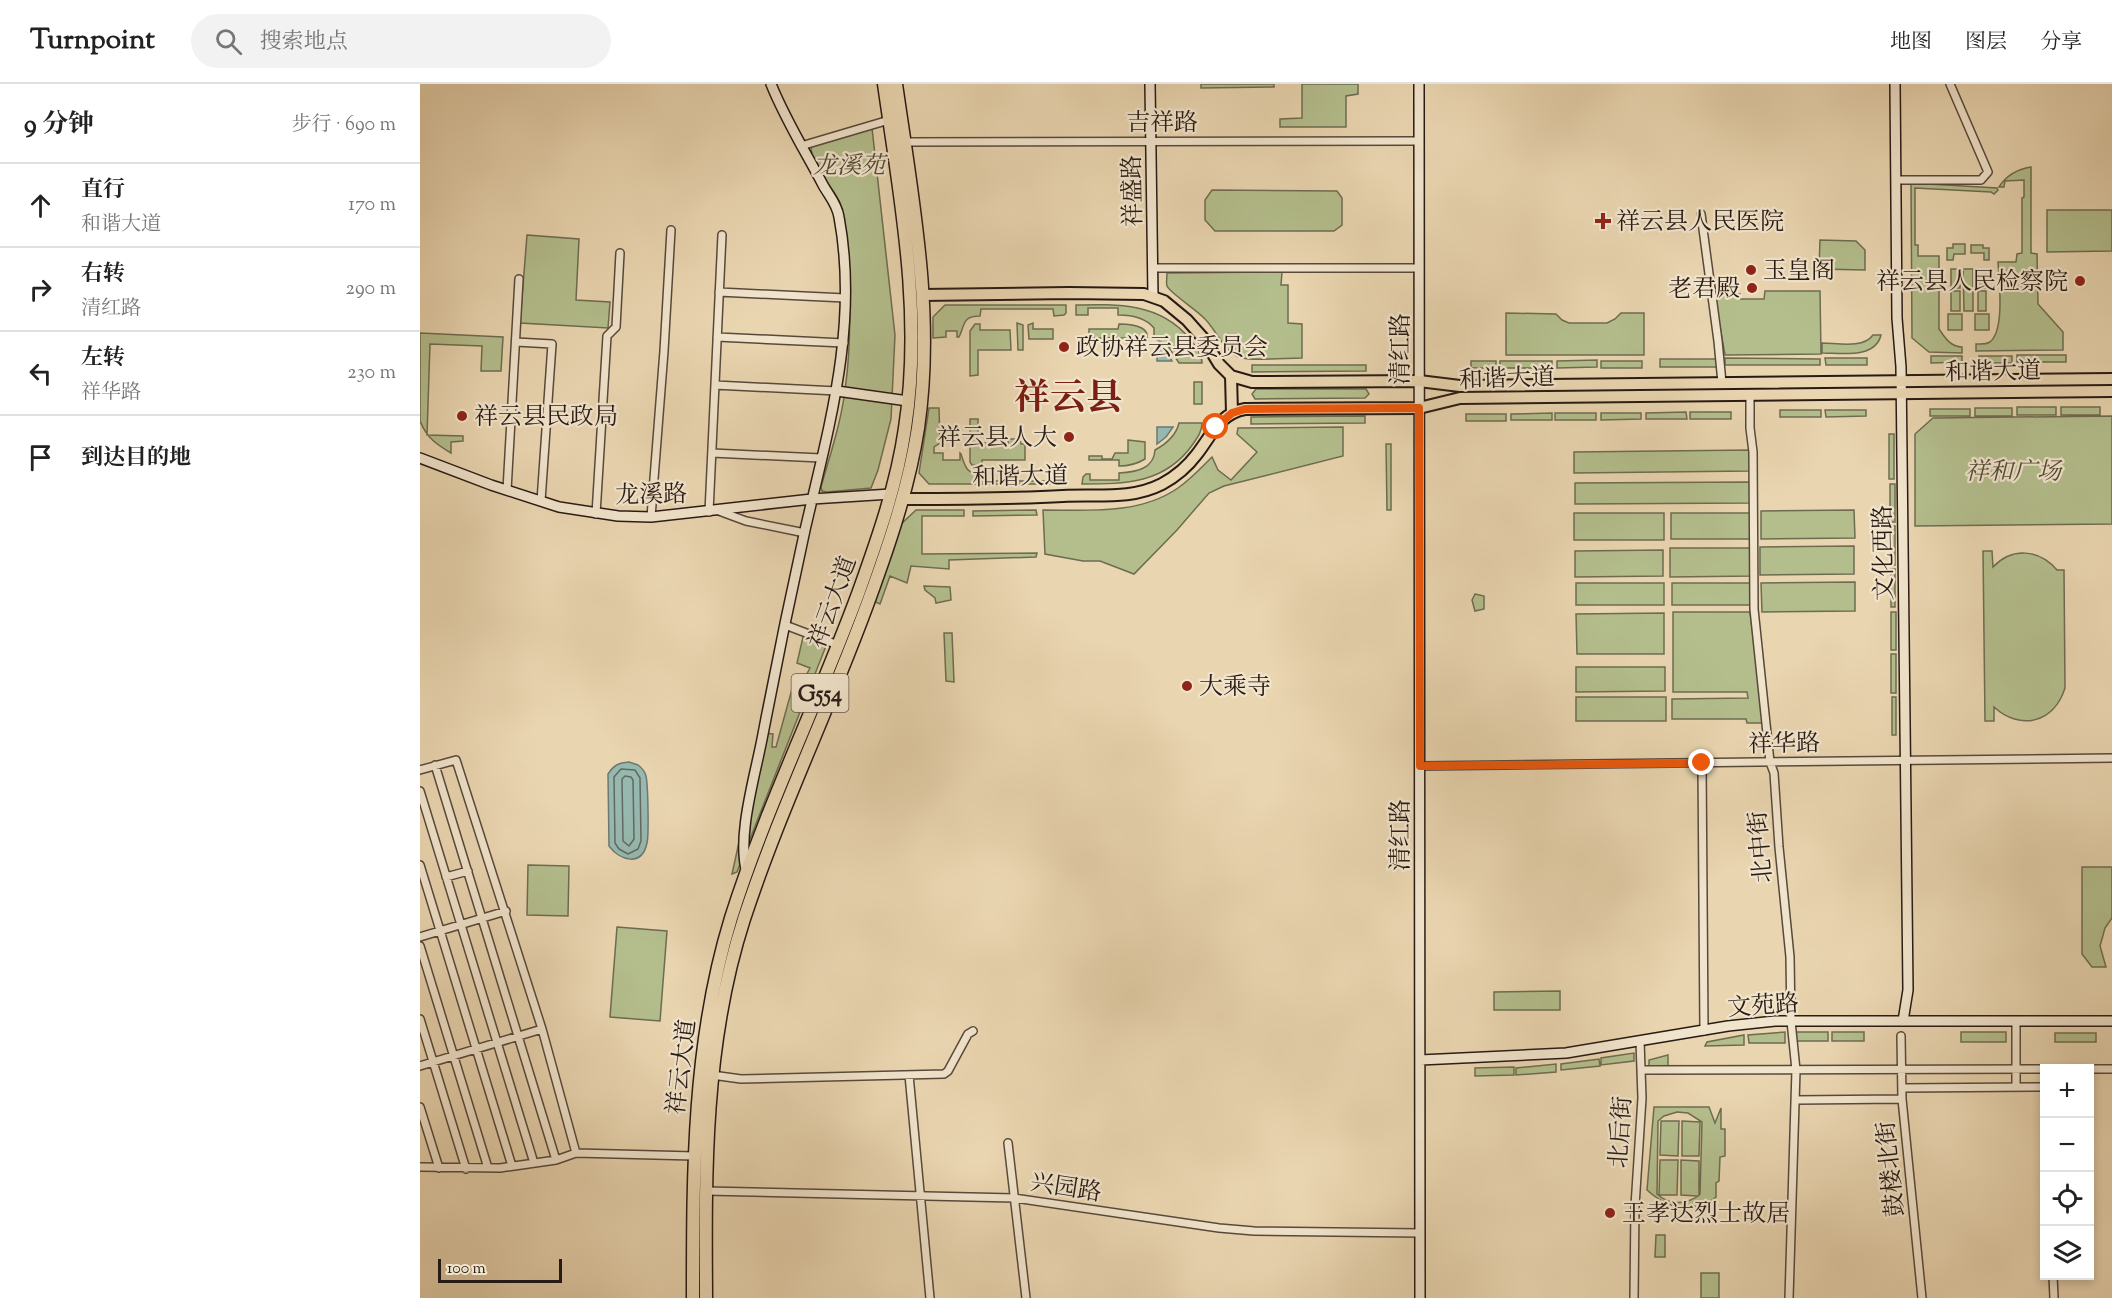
<!DOCTYPE html>
<html lang="zh">
<meta charset="utf-8">
<style>
body{margin:0;font-family:"Sorts Mill Goudy","Noto Serif SC",serif;background:#f2f2f2;color:#222}
.controls{position:absolute;right:18px;bottom:18px;display:grid;overflow:hidden;border-radius:0px;box-shadow:0 3px 9px #0003}
.controls button{width:54px;height:54px;display:grid;place-items:center;padding:0;border:0;border-bottom:2px solid #e0e0e0;background:#fff;color:#222;font:30px sans-serif}
.scale{position:absolute;left:18px;bottom:15px;width:124px;box-sizing:border-box;padding-left:6px;border:3px solid #281a14;border-top:0;font-size:16px;line-height:21px;white-space:nowrap;color:#281a14;-webkit-text-stroke:4px #f1e4cc;paint-order:stroke}
.stop{position:absolute;width:18px;height:18px;margin:-14px;border:4px solid #ea580c;border-radius:50%;background:#fff}
.stop.end{background:#ea580c;border-color:#fff;box-shadow:0 2px 6px #0008}
.list{margin:0;padding:0;list-style:none}
h2{display:flex;justify-content:space-between;align-items:center;height:78px;margin:0;padding:0 24px;font-size:26px}
h2 small{font-size:20px;font-weight:400;color:#767676}
.list li{display:grid;grid-template-columns:39px 1fr auto;gap:18px;align-items:center;box-sizing:border-box;height:84px;padding:0 24px;border-top:2px solid #e0e0e0}
.list b{display:block;font-size:22px;white-space:nowrap}
.list p{margin:0;font-size:20px;white-space:nowrap;color:#767676}
.list em{font-size:20px;font-style:normal;color:#767676}
.icon{flex:none;width:33px;height:33px;fill:none;stroke:currentColor;stroke-width:2;stroke-linecap:round;stroke-linejoin:round}
.map{position:relative;flex:none;width:1692px;height:1214px;overflow:hidden}
header{display:flex;align-items:center;gap:36px;box-sizing:border-box;height:84px;padding:0 30px;background:#fff;border-bottom:2px solid #e0e0e0}
header strong{font-size:28px}
nav{display:flex;gap:33px;margin-inline-start:auto;font-size:21px}
.search{width:420px;height:54px;background:#f2f2f2;display:flex;align-items:center;gap:15px;box-sizing:border-box;padding:0 21px;border-radius:33px;color:#767676;font-size:22px}
main{display:flex}
aside{flex:1;background:#fff}
.map>svg:first-child{display:block}
.green{fill:#b4be8d;stroke:#6e6c50;stroke-width:1.5;fill-rule:evenodd}
.water{fill:#97b8af;stroke:#6b7971;stroke-width:1.5}
.lines{fill:none;stroke-linecap:round;stroke-linejoin:round}
.shore{stroke:#606962;stroke-width:1.5}
.street-casing{stroke:#58493b;stroke-width:10}
.secondary-casing{stroke:#281a14;stroke-width:12}
.primary-casing{stroke:#281a14;stroke-width:14}
.highway-casing{stroke:#281a14;stroke-width:15}
.street{stroke:#f1e4cc;stroke-width:7}
.secondary{stroke:#f1e4cc;stroke-width:9}
.primary{stroke:#e9d5b0;stroke-width:10}
.highway{stroke:#e9d5b0;stroke-width:12}
.route{stroke:#ea580c;stroke-width:8}
.poi-dot{fill:#8f2418;stroke:#f1e4cc;stroke-width:2}
.labels{text-anchor:middle;stroke-width:4.5;stroke-linejoin:round;paint-order:stroke}
.shield{fill:#f1e4cc;stroke:#64574b;stroke-width:1.5}
.shield-label{font-size:22px;font-weight:bold;fill:#281a14}
.street-label{font-size:24px;fill:#281a14;stroke:#f1e4cc}
.park-label{font-size:24px;font-style:italic;fill:#524b38;stroke:#f1e4cc}
.poi-label{font-size:24px;fill:#281a14;stroke:#f1e4cc;text-anchor:start}
.town-label{font-size:36px;font-weight:bold;fill:#7a1f14;stroke:#f1e4cc}
</style>
<header>
<strong>Turnpoint</strong>
<div class="search"><svg class="icon" aria-label="search" viewBox="0 0 24 24"><circle cx="10" cy="10" r="6"/><path d="M15 15l6 6"/></svg>搜索地点</div>
<nav><a>地图</a><a>图层</a><a>分享</a></nav>
</header>
<main>
<aside>
<h2>9 分钟<small>步行 · 690 m</small></h2>
<ul class="list">
<li><svg class="icon" aria-label="ahead" viewBox="0 0 24 24"><path d="M12 20V5M6 11l6-6 6 6"/></svg><div><b>直行</b><p>和谐大道</p></div><em>170 m</em></li>
<li><svg class="icon" aria-label="right" viewBox="0 0 24 24"><path d="M7 20v-9h11M14 6l5 5-5 5"/></svg><div><b>右转</b><p>清红路</p></div><em>290 m</em></li>
<li><svg class="icon" aria-label="left" viewBox="0 0 24 24"><path d="M17 20v-9H6M10 6l-5 5 5 5"/></svg><div><b>左转</b><p>祥华路</p></div><em>230 m</em></li>
<li><svg class="icon" aria-label="arrive" viewBox="0 0 24 24"><path d="M6 21V4h12l-3 4 3 4H6"/></svg><div><b>到达目的地</b></div></li>
</ul>
</aside>
<div class="map">
<svg width="1692" height="1214" viewBox="0 0 1692 1214">
<rect width="100%" height="100%" fill="#e9d5b0"/>
<filter id="stains"><feTurbulence type="fractalNoise" baseFrequency=".00333" numOctaves="4"/><feColorMatrix values="0 0 0 0 .2 0 0 0 0 .09 0 0 0 0 .02 0 0 0 .5 -.17"/></filter>
<radialGradient id="worn" r=".72"><stop offset=".6" stop-color="#630" stop-opacity="0"/><stop offset="1" stop-color="#630" stop-opacity=".3"/></radialGradient>
<!-- green -->
<path class="green" d="M781 0H854V3L781 4Z
M882 0H938V10L926 12V43H860V35L882 34Z
M452 44 475 251 471 335 458 386 451 404 407 408 402 407 401 403C410 371 421 339 425 306 433 251 430 181 422 127 418 104 391 86 391 62Z
M1611 83V169L1617 170 1618 220 1643 248V266L1556 267V260C1561 260 1565 261 1570 258 1585 246 1579 197 1578 178H1596L1597 170 1602 169V114L1604 113V96L1585 97 1584 103H1579C1586 92 1598 85 1611 83Z
M1491 99 1577 104 1578 106 1574 110 1571 108 1495 104V161H1498V172H1519V245C1525 254 1531 263 1542 263V269L1509 268 1492 254Z
M792 106 917 107 922 114V141L914 147H795L785 136V116Z
M1627 126H1692V167L1627 168Z
M107 151 159 155 156 216 190 218 188 244 100 239Z
M1400 156 1436 157 1445 166V186L1399 185Z
M1533 160H1545V170H1534L1533 176H1527V164H1533Z
M1551 161H1563V164H1569V176H1564V169H1551Z
M1531 185H1540V204H1531Z
M1543 185H1553V227H1544Z
M1557 185H1566V204H1557Z
M862 188 861 201H868V239L882 240V274C868 274 835 277 822 274 805 270 797 247 785 235 777 226 750 209 747 202 746 199 747 193 747 189Z
M1345 207H1400L1401 270 1305 271 1294 209 1320 210V215H1344Z
M1531 207H1540V227H1531Z
M1558 207H1566V227H1558Z
M525 221H646V229L644 231 634 232 633 225H561L560 232C542 232 545 241 539 253H537V247H526V253L513 254V233Z
M656 221C698 220 740 219 769 254 775 261 782 270 782 279H759L748 262 734 254V244C725 233 711 231 698 231V224H668V231H656Z
M1086 229 1136 230 1142 236 1149 239H1187L1195 235 1201 229H1224V271H1086Z
M1528 230H1542V246H1528Z
M1555 230H1569V246H1555Z
M597 239 603 241V266H598Z
M613 239V245H633V255H609L608 241Z
M555 240H560V246H590L591 266H558V291L550 292V247Z
M699 240C713 240 737 243 723 263L708 265 707 254H669V245H698Z
M0 249 83 253 81 287H61L62 262 10 260 7 351 43 352V357L31 358V369C16 360 7 354 0 337Z
M1453 251H1461C1455 275 1422 269 1402 269V259C1417 259 1443 265 1453 251Z
M1597 271H1646V278H1597Z
M1511 272H1542V278L1511 279Z
M1559 272H1592V279H1559Z
M1305 274 1400 275V281H1305Z
M1405 274H1447V281H1406Z
M1240 275H1297V283H1240Z
M1177 276V283L1137 284V277Z
M1051 277H1076V284H1051Z
M1080 277H1132V284H1080Z
M1181 277H1222V284H1181Z
M832 281H946V287L832 288Z
M774 298H782V320H774Z
M836 305H946L949 310 945 314 835 315 832 310Z
M1597 323H1636V331H1597Z
M1641 323H1680V331H1641Z
M509 324H519L520 359 514 363V369H523V376H540V369L541 370C545 382 546 390 561 390L562 397H635V390L641 392 642 400H509L499 389Z
M1555 324H1592V332H1555Z
M1510 325H1550V332H1510Z
M1360 326H1401V333H1360Z
M1405 326H1446V332L1406 333Z
M1266 328 1267 335H1226V329Z
M1270 328H1311V335H1270Z
M1132 329V336H1091V330Z
M1135 329H1176V336H1135Z
M1181 329H1221V335L1181 336Z
M1046 330H1086V337H1046Z
M945 332V339L831 340V333Z
M1692 332V440L1495 442V350L1513 334Z
M550 335H558V359H588V355H600L601 360H605V376H562V382L552 381 550 378Z
M759 339H782C782 348 777 354 773 360 745 400 705 400 662 400L663 393 666 390H670V396H699V389C716 388 734 385 735 366 746 360 756 352 759 339Z
M923 343V372L804 402 789 409 757 446 714 490 680 477H663L625 470 623 426C668 426 719 431 758 404 771 395 781 384 792 373L798 386 811 396 837 368 817 350 818 344Z
M1469 350H1474V395H1469Z
M708 356 725 358V375C717 380 709 382 699 382V376H669V372H682V375H692L695 369H708Z
M971 360V426H967L966 360Z
M1330 366V387L1154 389V368Z
M1330 398V419L1155 420V399Z
M1470 400H1475V438H1470Z
M496 426H544V432H502V470L617 469 616 473 529 476V485L491 482 487 499 470 492 460 520 449 515 478 443Z
M616 426 617 431 553 432V427Z
M1434 426 1435 454 1341 455V427Z
M1154 429H1244V456H1154Z
M1251 429H1332V455H1251Z
M1470 442H1475V481H1470Z
M1434 462V490L1340 491V463Z
M1250 464H1331L1332 492 1250 493Z
M1243 466V492L1155 493V467Z
M1563 467H1572L1573 483C1592 463 1619 465 1637 486H1644L1645 604C1634 639 1600 647 1574 623V637H1565Z
M1471 485H1475V523H1471Z
M1435 498V527L1342 528 1341 499Z
M1156 499H1244V521H1156Z
M1252 499H1332V521H1252Z
M504 502 530 503 531 516 516 519 515 514 505 506Z
M1055 510 1064 512V525L1055 527 1052 516Z
M1253 528H1330L1344 639H1327L1326 635H1252V615L1328 614 1327 608H1253Z
M1471 528H1476V566H1471Z
M1244 529V570H1157L1156 530Z
M524 549H532L534 598 526 597Z
M383 553 406 562 317 788 312 790 343 649 353 650 352 663H356L372 605 378 606 390 584 377 579Z
M1471 570H1476V609H1471Z
M1156 583H1245V607L1156 608Z
M1156 613H1246V637H1156Z
M1472 613H1476V651H1472Z
M108 781 149 782 148 832 107 831Z
M1662 783H1692V834L1685 844 1680 862 1686 883H1672L1662 870Z
M197 843 247 847 240 937 190 933Z
M1140 907V926H1074V908Z
M1365 948V959H1329L1328 951Z
M1376 948H1408V957H1376Z
M1412 948H1444V957H1412Z
M1541 948H1586V958H1541Z
M1635 949H1676V958H1635Z
M1324 951V961L1285 962 1287 958Z
M1214 969V977L1181 981V974Z
M1248 971V982H1229V976Z
M1179 975 1180 982 1141 986V980Z
M1136 980V988L1096 991V984Z
M1094 983V991L1055 992V984Z
M1234 1023H1289L1295 1039 1301 1024V1045H1305V1072L1300 1073 1299 1097 1296 1099V1113L1288 1119 1275 1120V1125C1256 1125 1241 1119 1227 1106ZM1257 1028 1268 1029 1282 1038 1280 1110 1279 1111V1077L1261 1076V1111L1278 1112C1265 1121 1249 1121 1237 1110L1238 1037 1244 1032Z
M1241 1037H1259L1258 1072 1240 1071Z
M1262 1037 1280 1038 1279 1072H1262Z
M1240 1076H1258L1257 1111H1239Z
M1236 1151H1245V1173H1235Z
M1281 1189H1299V1214H1281Z"/>
<!-- water -->
<path class="water" d="M737 261 746 267 752 277H737Z
M737 343H753L746 353 737 360Z
M209 678 218 681C222 684 225 688 226 692 228 700 229 752 227 759 222 783 200 777 189 762L188 690C194 681 198 679 209 678Z"/>
<g class="lines">
<!-- shore -->
<path class="shore" d="M201 685 215 686 220 694 221 757 218 765 208 770 199 765 195 759 194 693Z
M205 692 211 693 213 696 214 755 209 762 203 757 202 695Z"/>
<defs>
<path id="street" d="M484 58 999 57
M381 62 469 36
M1476 96H1561L1568 88 1530 0
M1281 130 1298 257 1302 299
M732 184H999
M299 208 425 214
M297 253 424 259
M96 258 132 260 121 417
M295 301 417 307
M1330 311V344L1333 368 1334 525 1350 678 1354 689 1359 763 1370 873 1371 937 1376 986 1369 1214
M292 369 401 374
M87 406 99 195
M299 427 326 437 385 449
M289 428 302 151
M176 430 187 252 196 243 200 169
M231 433 244 267 251 146
M365 541 418 561
M1282 679 1284 947
M15 681 136 1076
M1000 682 1692 674
M0 686 36 676 122 945 156 1069
M0 707 114 1079
M0 781 92 1082
M26 793 48 787
M0 853 86 827
M0 862 68 1084
M0 935 46 1085
M1596 937V1003
M1481 952 1482 1015 1502 1214
M0 982 122 945
M1670 985H1692
M1222 986 1624 985
M292 991 321 995 524 990 528 987 548 950 553 947
M489 991 510 1214
M1482 1004 1624 1003
M1376 1016 1482 1015
M0 1023 19 1084
M588 1059 606 1214
M0 1083 80 1084 136 1076 156 1069 274 1072
M286 1107 594 1114 799 1144 834 1147 1000 1149
M1633 1192 1634 1214
M1214 1214 1215 1122 1222 1014 1220 957"/>
<path id="secondary" d="M730 0 733 213
M999 0 1000 1214
M1475 0 1477 234 1481 283 1488 906 1483 937
M417 307 488 317
M0 374 71 401 139 423 198 432 231 433 392 415 471 410
M327 789C316 752 336 689 343 650 356 582 370 514 385 446 409 342 439 241 419 133 417 120 409 112 403 101 385 67 365 35 351 0
M1000 976 1146 969 1308 942 1355 937H1692"/>
<path id="primary" d="M502 211 649 209 724 210 744 217 767 236 783 254 799 280 811 292 832 298 999 297 1040 302 1692 295
M811 292 812 329
M483 415C536 415 590 415 643 412 677 410 711 416 742 400 755 393 768 382 777 370 791 352 800 329 825 325L999 324 1040 314 1692 307"/>
<path id="highway" d="M273 1214C273 1086 273 958 311 834 346 723 399 616 439 507 458 454 477 400 485 344 503 229 480 113 464 0
M286 1214C285 1086 284 958 324 835 360 725 411 621 450 513 470 458 489 402 498 344 515 229 492 113 476 0"/>
</defs>
<!-- street casing -->
<use href="#street" class="street-casing"/>
<!-- secondary casing -->
<use href="#secondary" class="secondary-casing"/>
<!-- primary casing -->
<use href="#primary" class="primary-casing"/>
<!-- highway casing -->
<use href="#highway" class="highway-casing"/>
<!-- street -->
<use href="#street" class="street"/>
<!-- secondary -->
<use href="#secondary" class="secondary"/>
<!-- primary -->
<use href="#primary" class="primary"/>
<!-- highway -->
<use href="#highway" class="highway"/>
</g>
<g class="lines">
<!-- route -->
<path class="route" d="M796 343 812 329 825 325 999 324 1000 682 1282 679"/>
</g>
<!-- markers -->
<g class="poi-dot">
<path d="M1180 128h6v6h6v6h-6v6h-6v-6h-6v-6h6z"/>
<circle cx="1331" cy="186" r="6"/>
<circle cx="1660" cy="197" r="6"/>
<circle cx="1332" cy="204" r="6"/>
<circle cx="644" cy="263" r="6"/>
<circle cx="42" cy="332" r="6"/>
<circle cx="649" cy="353" r="6"/>
<circle cx="767" cy="602" r="6"/>
<circle cx="1190" cy="1129" r="6"/>
</g>
<g class="labels">
<!-- shield labels -->
<rect class="shield" x="371.5" y="590" width="57" height="38" rx="4.5"/>
<g class="shield-label">
<text x="400" y="617">G554</text>
</g>
<!-- street labels -->
<g class="street-label">
<text x="742" y="46">吉祥路</text>
<text transform="translate(712 107) rotate(-91)" y="8">祥盛路</text>
<text transform="translate(980 265) rotate(-90)" y="8">清红路</text>
<text transform="translate(1573 287) rotate(-1)" y="8">和谐大道</text>
<text transform="translate(1087 294) rotate(-2)" y="8">和谐大道</text>
<text transform="translate(600 392) rotate(-1)" y="8">和谐大道</text>
<text transform="translate(231 410) rotate(-1)" y="8">龙溪路</text>
<text transform="translate(1463 469) rotate(-91)" y="8">文化西路</text>
<text transform="translate(412 518) rotate(-70)" y="8">祥云大道</text>
<text transform="translate(1364 659) rotate(-1)" y="8">祥华路</text>
<text transform="translate(980 751) rotate(-90)" y="8">清红路</text>
<text transform="translate(1340 763) rotate(-95)" y="8">北中街</text>
<text transform="translate(1343 921) rotate(-4)" y="8">文苑路</text>
<text transform="translate(261 983) rotate(-83)" y="8">祥云大道</text>
<text transform="translate(1200 1048) rotate(-86)" y="8">北后街</text>
<text transform="translate(1470 1085) rotate(-96)" y="8">鼓楼北街</text>
<text transform="translate(646 1103) rotate(9)" y="8">兴园路</text>
</g>
<!-- park labels -->
<g class="park-label">
<text x="429" y="89">龙溪苑</text>
<text x="1593" y="395">祥和广场</text>
</g>
<!-- poi labels -->
<g class="poi-label">
<text x="1196" y="145">祥云县人民医院</text>
<text x="1343" y="194">玉皇阁</text>
<text x="1648" y="205" text-anchor="end">祥云县人民检察院</text>
<text x="1320" y="212" text-anchor="end">老君殿</text>
<text x="656" y="271">政协祥云县委员会</text>
<text x="54" y="340">祥云县民政局</text>
<text x="637" y="361" text-anchor="end">祥云县人大</text>
<text x="779" y="610">大乘寺</text>
<text x="1202" y="1137">王孝达烈士故居</text>
</g>
<!-- town labels -->
<g class="town-label">
<text x="648" y="325">祥云县</text>
</g>
</g>
<rect width="100%" height="100%" filter="url(#stains)"/>
<rect width="100%" height="100%" fill="url(#worn)"/>
</svg>
<div class="controls">
<button>+</button>
<button>−</button>
<button><svg class="icon" aria-label="locate" viewBox="0 0 24 24"><circle cx="12" cy="12" r="6"/><path d="M12 2v4M12 18v4M2 12h4M18 12h4"/></svg></button>
<button><svg class="icon" aria-label="layers" viewBox="0 0 24 24"><path d="M12 4l9 5-9 5-9-5zM3 14l9 5 9-5"/></svg></button>
</div>
<div class="scale">100 m</div>
<div class="stop" style="left:796px;top:343px"></div>
<div class="stop end" style="left:1282px;top:679px"></div>
</div>
</main>
